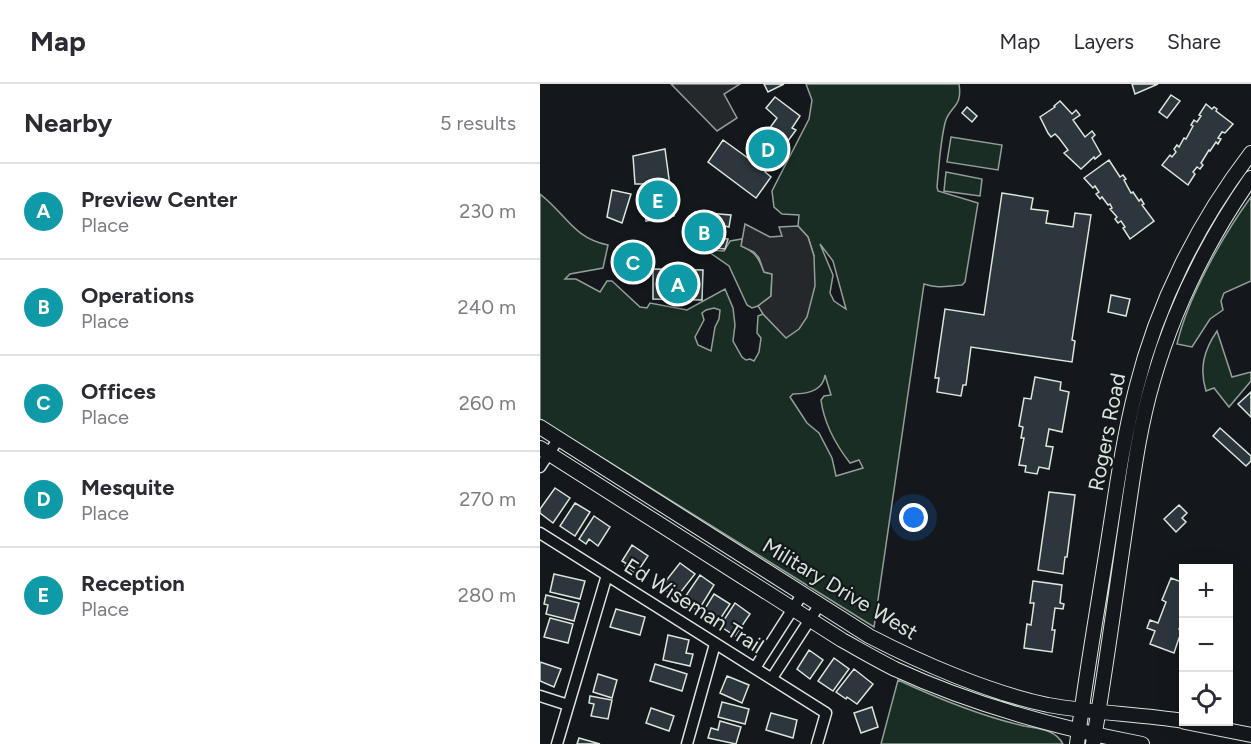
<!DOCTYPE html>
<meta charset="utf-8">
<style>
body{margin:0;font-family:Figtree,sans-serif;background:#f7f7f7;color:#2b2b33}
.controls{position:absolute;right:18px;bottom:18px;display:grid;overflow:hidden;border-radius:0px;box-shadow:0 6px 24px #0002}
.controls button{width:54px;height:54px;display:grid;place-items:center;padding:0;border:0;border-bottom:2px solid #e1e1e2;background:#fff;color:#2b2b33;font:30px sans-serif}
.you{position:absolute;left:374px;top:434px;width:21px;height:21px;margin:-15px;border:4px solid #fff;border-radius:50%;background:#1a73e8;box-shadow:0 0 0 9px #1a73e833}
.badge{display:grid;place-items:center;width:39px;height:39px;border-radius:50%;background:#8a6a3f;color:#fff;font-size:20px;font-weight:700}
.pin{position:absolute;translate:-50% -50%;border:3px solid #fff;box-shadow:0 2px 6px #0006}
.list{margin:0;padding:0;list-style:none}
h2{display:flex;justify-content:space-between;align-items:center;height:78px;margin:0;padding:0 24px;font-size:26px}
h2 small{font-size:20px;font-weight:400;color:#7c7c81}
.list li{display:grid;grid-template-columns:39px 1fr auto;gap:18px;align-items:center;box-sizing:border-box;height:96px;padding:0 24px;border-top:2px solid #e1e1e2}
.list b{display:block;font-size:22px;white-space:nowrap}
.list p{margin:0;font-size:20px;white-space:nowrap;color:#7c7c81}
.list em{font-size:20px;font-style:normal;color:#7c7c81}
.icon{flex:none;width:33px;height:33px;fill:none;stroke:currentColor;stroke-width:2;stroke-linecap:round;stroke-linejoin:round}
.map{position:relative;flex:none;width:711px;height:660px;overflow:hidden}
header{display:flex;align-items:center;gap:36px;box-sizing:border-box;height:84px;padding:0 30px;background:#fff;border-bottom:2px solid #e1e1e2}
header strong{font-size:28px}
nav{display:flex;gap:33px;margin-inline-start:auto;font-size:21px}
main{display:flex}
aside{flex:1;background:#fff}
.map>svg:first-child{display:block}
.green{fill:#1a2d24;stroke:#939e99;stroke-width:1.5;fill-rule:evenodd}
.parking{fill:#24282b;stroke:#939e99;stroke-width:1.5}
.building{fill:#2c363c;stroke:#d8e6dc;stroke-width:1.5}
.lines{fill:none;stroke-linecap:round;stroke-linejoin:round}
.minor-casing{stroke:#d8e6dc;stroke-width:13}
.major-casing{stroke:#d8e6dc;stroke-width:16}
.minor{stroke:#14181c;stroke-width:10}
.major{stroke:#14181c;stroke-width:14}
.labels{text-anchor:middle;stroke-width:4.5;stroke-linejoin:round;paint-order:stroke}
.street-label{font-size:21px;fill:#d8e6dc;stroke:#14181c}
</style>
<header>
<strong>Map</strong>
<nav><a>Map</a><a>Layers</a><a>Share</a></nav>
</header>
<main>
<aside>
<h2>Nearby<small>5 results</small></h2>
<ul class="list">
<li><span class="badge" style="background:#0f9aa8">A</span><div><b>Preview Center</b><p>Place</p></div><em>230 m</em></li>
<li><span class="badge" style="background:#0f9aa8">B</span><div><b>Operations</b><p>Place</p></div><em>240 m</em></li>
<li><span class="badge" style="background:#0f9aa8">C</span><div><b>Offices</b><p>Place</p></div><em>260 m</em></li>
<li><span class="badge" style="background:#0f9aa8">D</span><div><b>Mesquite</b><p>Place</p></div><em>270 m</em></li>
<li><span class="badge" style="background:#0f9aa8">E</span><div><b>Reception</b><p>Place</p></div><em>280 m</em></li>
</ul>
</aside>
<div class="map">
<svg width="711" height="660" viewBox="0 0 711 660">
<rect width="100%" height="100%" fill="#14181c"/>
<!-- green -->
<path class="green" d="M266 0H419C423 24 409 22 405 39 400 60 399 82 397 103L398 107 438 119 425 198 422 201C406 202 400 205 384 200L334 543 0 335V110C26 130 33 154 68 161L63 184 30 190 25 195H36L60 208 67 197H72L100 223 107 224 110 219 147 226 185 205 193 224 195 241 193 257 202 273 206 276 210 275 214 277 219 268 221 254 217 249 218 232 223 230 246 253 274 172 268 153 258 142 259 131 242 130 234 123 232 107 269 35 272 16ZM280 160 293 177 306 225 294 217 290 209 293 191ZM174 224 180 226 179 235 175 243 171 267 158 261 155 253 164 236 162 229 166 226ZM285 291 291 311 284 312 281 316C284 339 296 361 310 379L319 376 323 384 296 392 292 374 279 349 267 339 250 313 253 310C268 310 283 307 285 291Z
M411 53 462 61 458 86 407 78Z
M406 88 442 95 440 112 404 107Z
M711 113V197L684 209 681 217 683 226 670 235 652 263 637 260C648 213 682 153 711 113Z
M202 155V162C215 168 219 174 224 188L232 190 231 212 218 222 212 224 207 221 189 182 166 166 184 167 190 157Z
M677 247 692 293 711 288V297L689 323 674 304 666 307C659 284 664 266 677 247Z
M358 596C399 615 440 632 484 642 499 645 515 645 523 660H341Z"/>
<!-- parking -->
<path class="parking" d="M131 0H200L184 10 197 34 177 47Z
M205 140 230 153 242 152 239 143 258 142 268 153 274 172 275 202 267 233 259 245 246 254 223 230 218 222 231 212 232 190 224 188 219 174 214 168 201 162Z"/>
<!-- building -->
<path class="building" d="M224 0H244L228 8Z
M592 0H618L595 10Z
M631 11 640 17 627 34 619 28Z
M235 13 260 32 252 44 256 46 225 88 231 93 216 114 168 78 183 56 208 74 237 34 226 24Z
M520 17 532 30 536 26 540 31 533 36 545 53 552 47 555 51 552 54 561 70 555 75 554 73 541 85 524 69 528 66 519 54 515 50 511 53 508 49 500 33 515 23 514 22Z
M666 20 672 25 674 23 677 25 676 27 693 40 685 49 682 48 678 54 681 55 678 60 676 58 670 67 669 66 661 79 663 81 660 85 657 83 653 88 655 90 648 101 622 81 630 71 632 73 636 68 634 65 637 61 639 63 644 54 646 55 653 42 651 41 654 36 657 38 661 32 659 31Z
M427 23 437 32 432 38 422 29Z
M125 65 134 132 106 137 103 100H95L93 72Z
M569 76 580 93 583 91 586 95 584 96 591 109 593 108 599 117 601 115 604 120 602 121 614 137 590 155 583 144 585 143 581 137 578 139 575 135 577 133 570 125 572 124 570 120 568 121 562 113 560 115 556 110 559 108 555 102 553 104 544 94Z
M72 106 91 110 82 139 67 133Z
M462 109 493 114 491 125 508 127 506 139 533 143 535 129 551 131 532 256 535 257 532 278 431 263 426 301H423L421 312 397 308 399 294H395L405 225 444 231Z
M155 128 191 131 189 143 176 140 174 153 188 155 185 165 154 162Z
M91 159 110 188 96 197 77 168Z
M113 185 163 186 162 216 113 215Z
M571 211 590 215 586 232 568 228Z
M495 293 521 298 520 306 529 308 522 348 509 345 506 362 513 363 509 385 499 383 497 390 485 388 486 382 479 381 484 354H481L483 343 479 342 484 314 491 315Z
M711 308V333L698 320Z
M680 344 711 372V377L706 382 673 352Z
M15 404 30 414 13 439 0 429V425Z
M509 408 535 411 527 473H525L523 490 498 486Z
M35 419 50 428 35 452 20 442Z
M639 421 647 429 642 434 646 438 636 448 624 435Z
M54 432 70 443 58 462 49 455 46 460 39 455Z
M92 461 108 472 96 490 85 482 87 480 82 477Z
M140 479 155 490 136 514 121 503Z
M14 490 45 497 40 515 10 508Z
M160 491 174 501 158 527 143 516Z
M631 494 644 499V533L639 545 644 547V556L639 554 634 569 610 560 615 547 607 544 610 536 618 539 626 518 622 516Z
M493 497 522 501 520 519 524 520 523 525 515 524 512 546H515L512 568 484 564 487 540 491 541 494 519H490Z
M174 510 190 520 180 535 171 529 167 535 161 531Z
M6 511 39 519 34 537 6 530 8 521 4 520Z
M195 519 210 530 195 552 180 542Z
M76 525 105 533 100 551 70 543Z
M10 534 33 540 28 559 4 553Z
M128 551 149 556 146 569 153 570 150 582 123 576Z
M269 566 283 576 270 595 257 585Z
M294 574 309 585 293 607 278 597Z
M0 578 21 585 14 603 0 597Z
M115 580 147 590 142 607 110 597Z
M314 585 333 600 317 620 307 613 306 615 296 608Z
M58 590 77 596 72 614 53 608Z
M187 592 209 601 202 619 180 609Z
M50 612 72 616 68 635 51 632 54 620 49 619Z
M182 618 209 625 205 640 178 633Z
M332 623 338 643 321 649 314 629Z
M111 624 134 632 129 647 106 639Z
M231 629 257 636 253 654 226 646Z
M180 637 201 643 196 660 168 654 171 644 178 646Z
M39 654 60 660H37Z"/>
<g class="lines">
<defs>
<path id="minor" d="M0 383 19 354
M0 449 286 629 277 660
M215 584 263 509
M232 594 280 520
M0 612 28 621
M17 660 67 491
M147 660 175 560"/>
<path id="major" d="M0 343 329 552C381 579 450 609 508 621 552 629 599 630 644 637
M0 364 302 556C320 566 337 576 355 585 433 621 518 644 602 660
M645 638 711 651
M537 660C545 597 556 534 566 471 575 415 582 360 596 305 617 220 658 138 711 69
M553 660C565 591 574 522 584 454 592 401 598 348 613 297 634 224 667 157 711 94"/>
</defs>
<!-- minor casing -->
<use href="#minor" class="minor-casing"/>
<!-- major casing -->
<use href="#major" class="major-casing"/>
<!-- minor -->
<use href="#minor" class="minor"/>
<!-- major -->
<use href="#major" class="major"/>
</g>
<g class="labels">
<!-- street labels -->
<g class="street-label">
<text transform="translate(567 348) rotate(-79)" y="7">Rogers Road</text>
<text transform="translate(300 505) rotate(31)" y="7">Military Drive West</text>
<text transform="translate(154 522) rotate(32)" y="7">Ed Wiseman Trail</text>
</g>
</g>
</svg>
<div class="controls">
<button>+</button>
<button>−</button>
<button><svg class="icon" aria-label="locate" viewBox="0 0 24 24"><circle cx="12" cy="12" r="6"/><path d="M12 2v4M12 18v4M2 12h4M18 12h4"/></svg></button>
</div>
<div class="you"></div>
<div class="pin badge" style="left:138px;top:200px;background:#0f9aa8">A</div>
<div class="pin badge" style="left:164px;top:148px;background:#0f9aa8">B</div>
<div class="pin badge" style="left:93px;top:178px;background:#0f9aa8">C</div>
<div class="pin badge" style="left:228px;top:65px;background:#0f9aa8">D</div>
<div class="pin badge" style="left:118px;top:116px;background:#0f9aa8">E</div>
</div>
</main>
